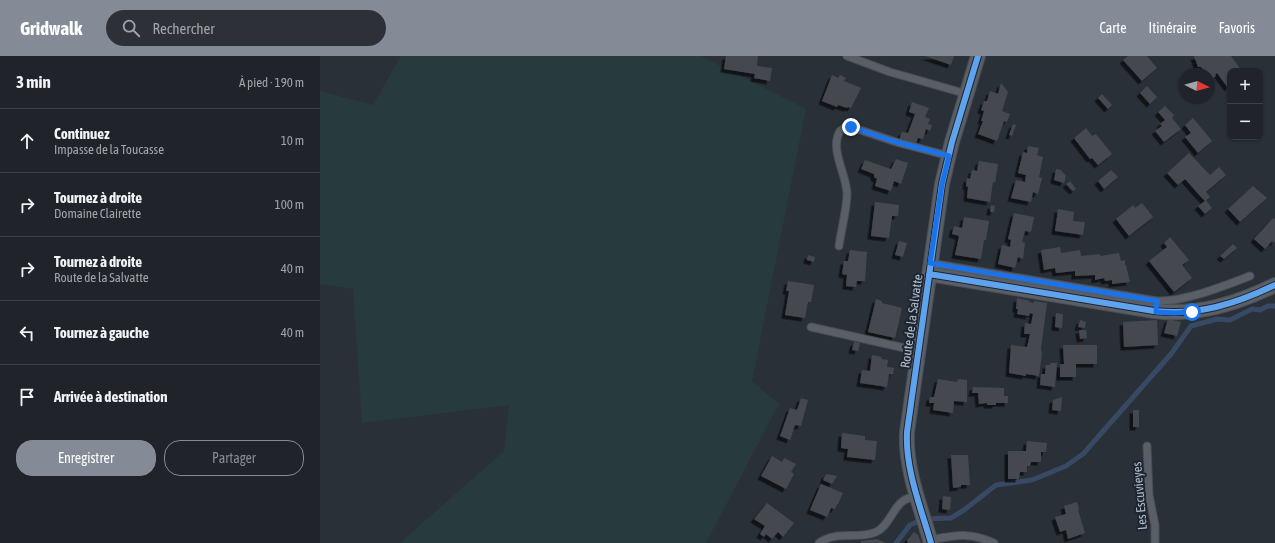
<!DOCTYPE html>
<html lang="fr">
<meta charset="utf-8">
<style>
body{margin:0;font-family:"Asap Condensed",sans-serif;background:#2d3036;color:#f1f3f6}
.controls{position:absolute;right:12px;top:12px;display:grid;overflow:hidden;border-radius:8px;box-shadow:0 1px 3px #0004}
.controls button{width:36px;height:36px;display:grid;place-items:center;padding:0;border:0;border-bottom:1px solid #3d4147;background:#20242a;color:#f1f3f6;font:20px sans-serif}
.compass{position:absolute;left:859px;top:12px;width:36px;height:36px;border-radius:50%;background:#20242a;box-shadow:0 1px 3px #0004;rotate:96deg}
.stop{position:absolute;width:12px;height:12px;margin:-9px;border:3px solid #1a73e8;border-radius:50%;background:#fff}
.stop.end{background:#1a73e8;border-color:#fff;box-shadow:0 1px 4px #0008}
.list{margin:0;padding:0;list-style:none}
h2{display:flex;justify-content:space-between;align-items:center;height:52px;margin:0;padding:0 16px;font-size:17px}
h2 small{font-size:13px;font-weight:400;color:#a2a4a8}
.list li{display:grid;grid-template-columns:26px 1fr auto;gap:12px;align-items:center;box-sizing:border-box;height:64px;padding:0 16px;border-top:1px solid #3d4147}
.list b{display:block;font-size:15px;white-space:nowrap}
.list p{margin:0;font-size:13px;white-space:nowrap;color:#a2a4a8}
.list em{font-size:13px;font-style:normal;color:#a2a4a8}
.actions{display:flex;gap:8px;padding:12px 16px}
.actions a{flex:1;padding:9px 0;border:1px solid #848b96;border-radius:16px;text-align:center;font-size:14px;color:#848b96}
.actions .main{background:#848b96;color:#fff}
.icon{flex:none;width:22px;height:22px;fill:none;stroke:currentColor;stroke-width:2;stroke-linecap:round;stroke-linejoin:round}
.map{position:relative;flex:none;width:955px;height:487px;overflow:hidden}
header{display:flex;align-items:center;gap:24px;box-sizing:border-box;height:56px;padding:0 20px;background:#848b96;color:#fff}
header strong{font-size:19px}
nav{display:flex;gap:22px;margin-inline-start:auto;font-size:14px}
.search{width:280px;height:36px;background:#2d3036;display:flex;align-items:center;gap:10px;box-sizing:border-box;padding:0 14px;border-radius:22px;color:#a2a4a8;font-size:15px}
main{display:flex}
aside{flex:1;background:#20242a}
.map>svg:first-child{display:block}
.green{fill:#273a3e}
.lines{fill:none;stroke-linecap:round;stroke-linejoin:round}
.stream{stroke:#384963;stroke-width:5}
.building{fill:#444950;filter:url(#shadow)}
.service-casing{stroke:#484c53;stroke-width:9}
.minor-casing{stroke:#484c53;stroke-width:16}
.service{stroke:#5a5e66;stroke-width:7}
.minor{stroke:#5a5e66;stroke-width:14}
.cycleway-casing{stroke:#1d2633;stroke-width:8}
.cycleway{stroke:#60a3ed;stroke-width:6}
.route{stroke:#1a73e8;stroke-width:5}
.labels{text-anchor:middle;stroke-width:4;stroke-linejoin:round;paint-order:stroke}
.street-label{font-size:13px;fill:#b4bcc9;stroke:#1d2633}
</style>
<header>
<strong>Gridwalk</strong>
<div class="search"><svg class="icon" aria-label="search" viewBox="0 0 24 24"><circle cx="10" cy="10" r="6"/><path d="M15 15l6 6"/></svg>Rechercher</div>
<nav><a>Carte</a><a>Itinéraire</a><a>Favoris</a></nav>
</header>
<main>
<aside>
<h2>3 min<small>À pied · 190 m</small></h2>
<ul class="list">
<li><svg class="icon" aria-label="ahead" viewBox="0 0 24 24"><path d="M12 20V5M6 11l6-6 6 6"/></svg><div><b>Continuez</b><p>Impasse de la Toucasse</p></div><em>10 m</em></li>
<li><svg class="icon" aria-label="right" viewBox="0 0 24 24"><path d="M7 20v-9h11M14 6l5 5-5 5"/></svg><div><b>Tournez à droite</b><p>Domaine Clairette</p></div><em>100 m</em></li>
<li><svg class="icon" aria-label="right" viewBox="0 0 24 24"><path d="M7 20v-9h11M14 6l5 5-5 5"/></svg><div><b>Tournez à droite</b><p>Route de la Salvatte</p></div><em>40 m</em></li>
<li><svg class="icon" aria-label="left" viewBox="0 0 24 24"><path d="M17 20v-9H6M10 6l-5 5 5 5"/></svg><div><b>Tournez à gauche</b></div><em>40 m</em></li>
<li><svg class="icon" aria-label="arrive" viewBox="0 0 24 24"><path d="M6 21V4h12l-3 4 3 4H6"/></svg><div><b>Arrivée à destination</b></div></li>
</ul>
<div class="actions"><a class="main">Enregistrer</a><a>Partager</a></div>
</aside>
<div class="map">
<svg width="955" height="487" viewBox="0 0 955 487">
<defs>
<filter id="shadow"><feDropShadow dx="-3.5" dy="3.5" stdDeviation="0" flood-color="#0009"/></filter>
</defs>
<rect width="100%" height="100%" fill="#2a3038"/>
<!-- green -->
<path class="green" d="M81 0H381L486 53 432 325 459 348 386 487H80L184 395 189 349 42 367 33 233 0 228V35L53 49Z"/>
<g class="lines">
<!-- stream -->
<path class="stream" d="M576 487 590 469 604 463 631 462 644 454 676 429 712 424 746 410 763 398 851 298 871 270 897 263 910 264 932 253 940 254 948 250H955"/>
</g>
<!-- building -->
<path class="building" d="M406 0H438L437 10 452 12 450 25 434 22 435 18 404 13Z
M605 0H634L631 9Z
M808 0H827L837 12 822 25 803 4Z
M874 0H911L922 15H910V30L908 32 897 17 895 19 896 20 890 24 889 18H886L881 11H878Z
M512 19 518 22 520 19 526 22 524 25 541 32 531 52 528 51 527 52 518 49 517 51 502 45Z
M681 27 688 36 682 55 690 58 687 66 684 65 677 85 658 78 663 65H661L664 55 661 54 664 45H667L670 35 678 38Z
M827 30 837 41 830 48 820 37Z
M782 38 792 49 788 53 778 42Z
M592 46 609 52 605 61 610 63 608 68 612 69 610 75 606 73 603 83 598 82 596 87 579 84 582 76 588 77 595 58 589 56Z
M845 50 854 59 852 62 861 73 844 86 835 75 842 70 840 68 845 64 838 56Z
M873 62 892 85 878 97 865 81 871 77 865 69Z
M693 68 696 69 692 80 689 79Z
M766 72 772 80 776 78 792 98 778 109 772 102 770 103 754 82Z
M708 90 719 92 717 99 723 101 719 121 722 122 718 138 713 136 711 146 691 142 696 124 705 126 706 119 698 117 703 96 707 97Z
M869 97 890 119 899 111 906 119 886 136 890 141 886 144 892 152 885 158 878 150 885 145 881 141 865 123 858 129 847 117Z
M576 103 588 107 581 128 574 125 571 135 555 130 557 123 554 121V118L541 113 545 104 571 113Z
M659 105 678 108 675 127 673 126 670 146 647 142 648 131 646 130 647 122 650 123 652 114 657 115Z
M736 113 741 114 746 120 744 127 734 124Z
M791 114 798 121 784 133 778 125Z
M750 125 756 133 753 135 746 128Z
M933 130 947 142 920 166 908 153Z
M555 146 579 149 578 160H572L569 182 551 180Z
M822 147 833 161 809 180 796 163 813 149 815 152Z
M671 149 675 150 674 156H670Z
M738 153 754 156 753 165 765 166 763 179 735 175Z
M694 157 714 161 711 176 705 175 702 186 705 187 703 203 698 201 695 212 678 208 682 189 690 191 691 184 688 183Z
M644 161 669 165 666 184H664L661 203 635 199 639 180 632 178 634 170 642 172Z
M953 162 955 163V187L952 185 945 193 934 183Z
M850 181 869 204 862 209 872 222 854 236 829 205 847 191 844 187Z
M579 185 587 187 583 201 575 199Z
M913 188 917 192 904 203 900 200Z
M740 191 741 197 760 194 761 200 780 198V200L799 197 801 205 805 204V209H806L810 226 792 228V224L785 225 784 222 775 224V219L755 220V215L736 217 735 212 724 214 721 194Z
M530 194 547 196 545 225H537L536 231 526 230 527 219 522 218 524 205H528Z
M488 199 495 201 494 206 487 204Z
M468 225 494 229 491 246H488L485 262 465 259 469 235H466Z
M697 242 710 245 709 246 714 247V245L727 247 721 293 722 298 719 320 706 318V320L689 317 691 289 707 291 710 278H704L705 267 711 268 713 258 710 257 709 260 697 258 698 253H696Z
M556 243 562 245V247L582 252 575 282 548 276Z
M736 257 743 258 742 272 735 271Z
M848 263 861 266 857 280 844 277Z
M760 264 766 266 765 272 758 271Z
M837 264 838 289 804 291 803 266Z
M759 274H766L767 282 760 283Z
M534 286 540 287 538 295 532 294Z
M743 289H777V308H756V321H740V308H744Z
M552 299 562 301 561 303 568 304 567 311 574 312 573 318H569L567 331 540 327 542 314 550 315Z
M731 307H737L735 331 720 329 721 318H725L726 309H730Z
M618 323 637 326 638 323 647 324V346L634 345 633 357 613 354 614 347H609L610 341H614Z
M653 331 684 332V340H688V347H676V349H667V347L659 348 658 337H652Z
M742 341 741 355 732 354 733 344Z
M481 342 488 344 481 370 475 369 470 384 460 380 470 352 477 354Z
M813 354H819V371H813Z
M522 377 545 380V384L557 385 555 404 527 401 528 393 521 392Z
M707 385 727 387 726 396H721V406H711L710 410H707V416H700L699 423H688V395H706Z
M631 399H648L650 429H641V431L633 432Z
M452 400 462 406 464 402 476 408 471 416 474 418 466 433 441 420Z
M506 418 517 420 512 428 503 424Z
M501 428 523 437 518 448H517L515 453 511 452 507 461 490 454Z
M623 440 631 441 630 454 622 453Z
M757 446 759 453 758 454 765 477 748 483 746 474 740 476 735 461 746 458 744 450Z
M447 447 474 467 463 481 458 476 452 483 446 478 444 481 440 478 445 470 434 463Z
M594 476 598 479 601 487H588L587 484Z
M557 483 566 487H541V485Z"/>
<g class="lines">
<defs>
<path id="service" d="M527 0 570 16 647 38
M519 190C521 175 527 152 527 138 527 119 509 93 520 75L526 71H531L576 86 629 100
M610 207 837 245C864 246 904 230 930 220
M491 271 598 295
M827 390 829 439 835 469V487
M610 484C636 479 649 476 674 487
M499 487C516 474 538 484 556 476 569 470 572 453 583 445 587 442 592 441 597 440"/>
<path id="minor" d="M609 218 834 255C877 260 916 248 955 229
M611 487C601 452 585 413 587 376L622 128 632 86 658 0"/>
</defs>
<!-- service casing -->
<use href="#service" class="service-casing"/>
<!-- minor casing -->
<use href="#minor" class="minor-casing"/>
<!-- service -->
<use href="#service" class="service"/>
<!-- minor -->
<use href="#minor" class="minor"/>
<defs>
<path id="cycleway" d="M609 218 834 255C877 260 916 248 955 229
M611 487C601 452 585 413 587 376L622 128 632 86 658 0"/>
</defs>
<!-- cycleway casing -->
<use href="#cycleway" class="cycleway-casing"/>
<!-- cycleway -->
<use href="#cycleway" class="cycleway"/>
</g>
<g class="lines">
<!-- route -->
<path class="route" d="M531 71 576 86 629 100 622 128 610 207 837 245 836 256 854 257 872 256"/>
</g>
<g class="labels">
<!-- street labels -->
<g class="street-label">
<text transform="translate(591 265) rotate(-82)" y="5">Route de la Salvatte</text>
<text transform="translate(819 440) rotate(-95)" y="5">Les Escuvieyes</text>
</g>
</g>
</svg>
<div class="controls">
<button>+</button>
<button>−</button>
</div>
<svg class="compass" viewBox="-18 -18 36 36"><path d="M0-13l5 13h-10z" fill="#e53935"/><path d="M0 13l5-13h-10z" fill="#a2a4a8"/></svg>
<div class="stop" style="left:872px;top:256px"></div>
<div class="stop end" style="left:531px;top:71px"></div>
</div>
</main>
